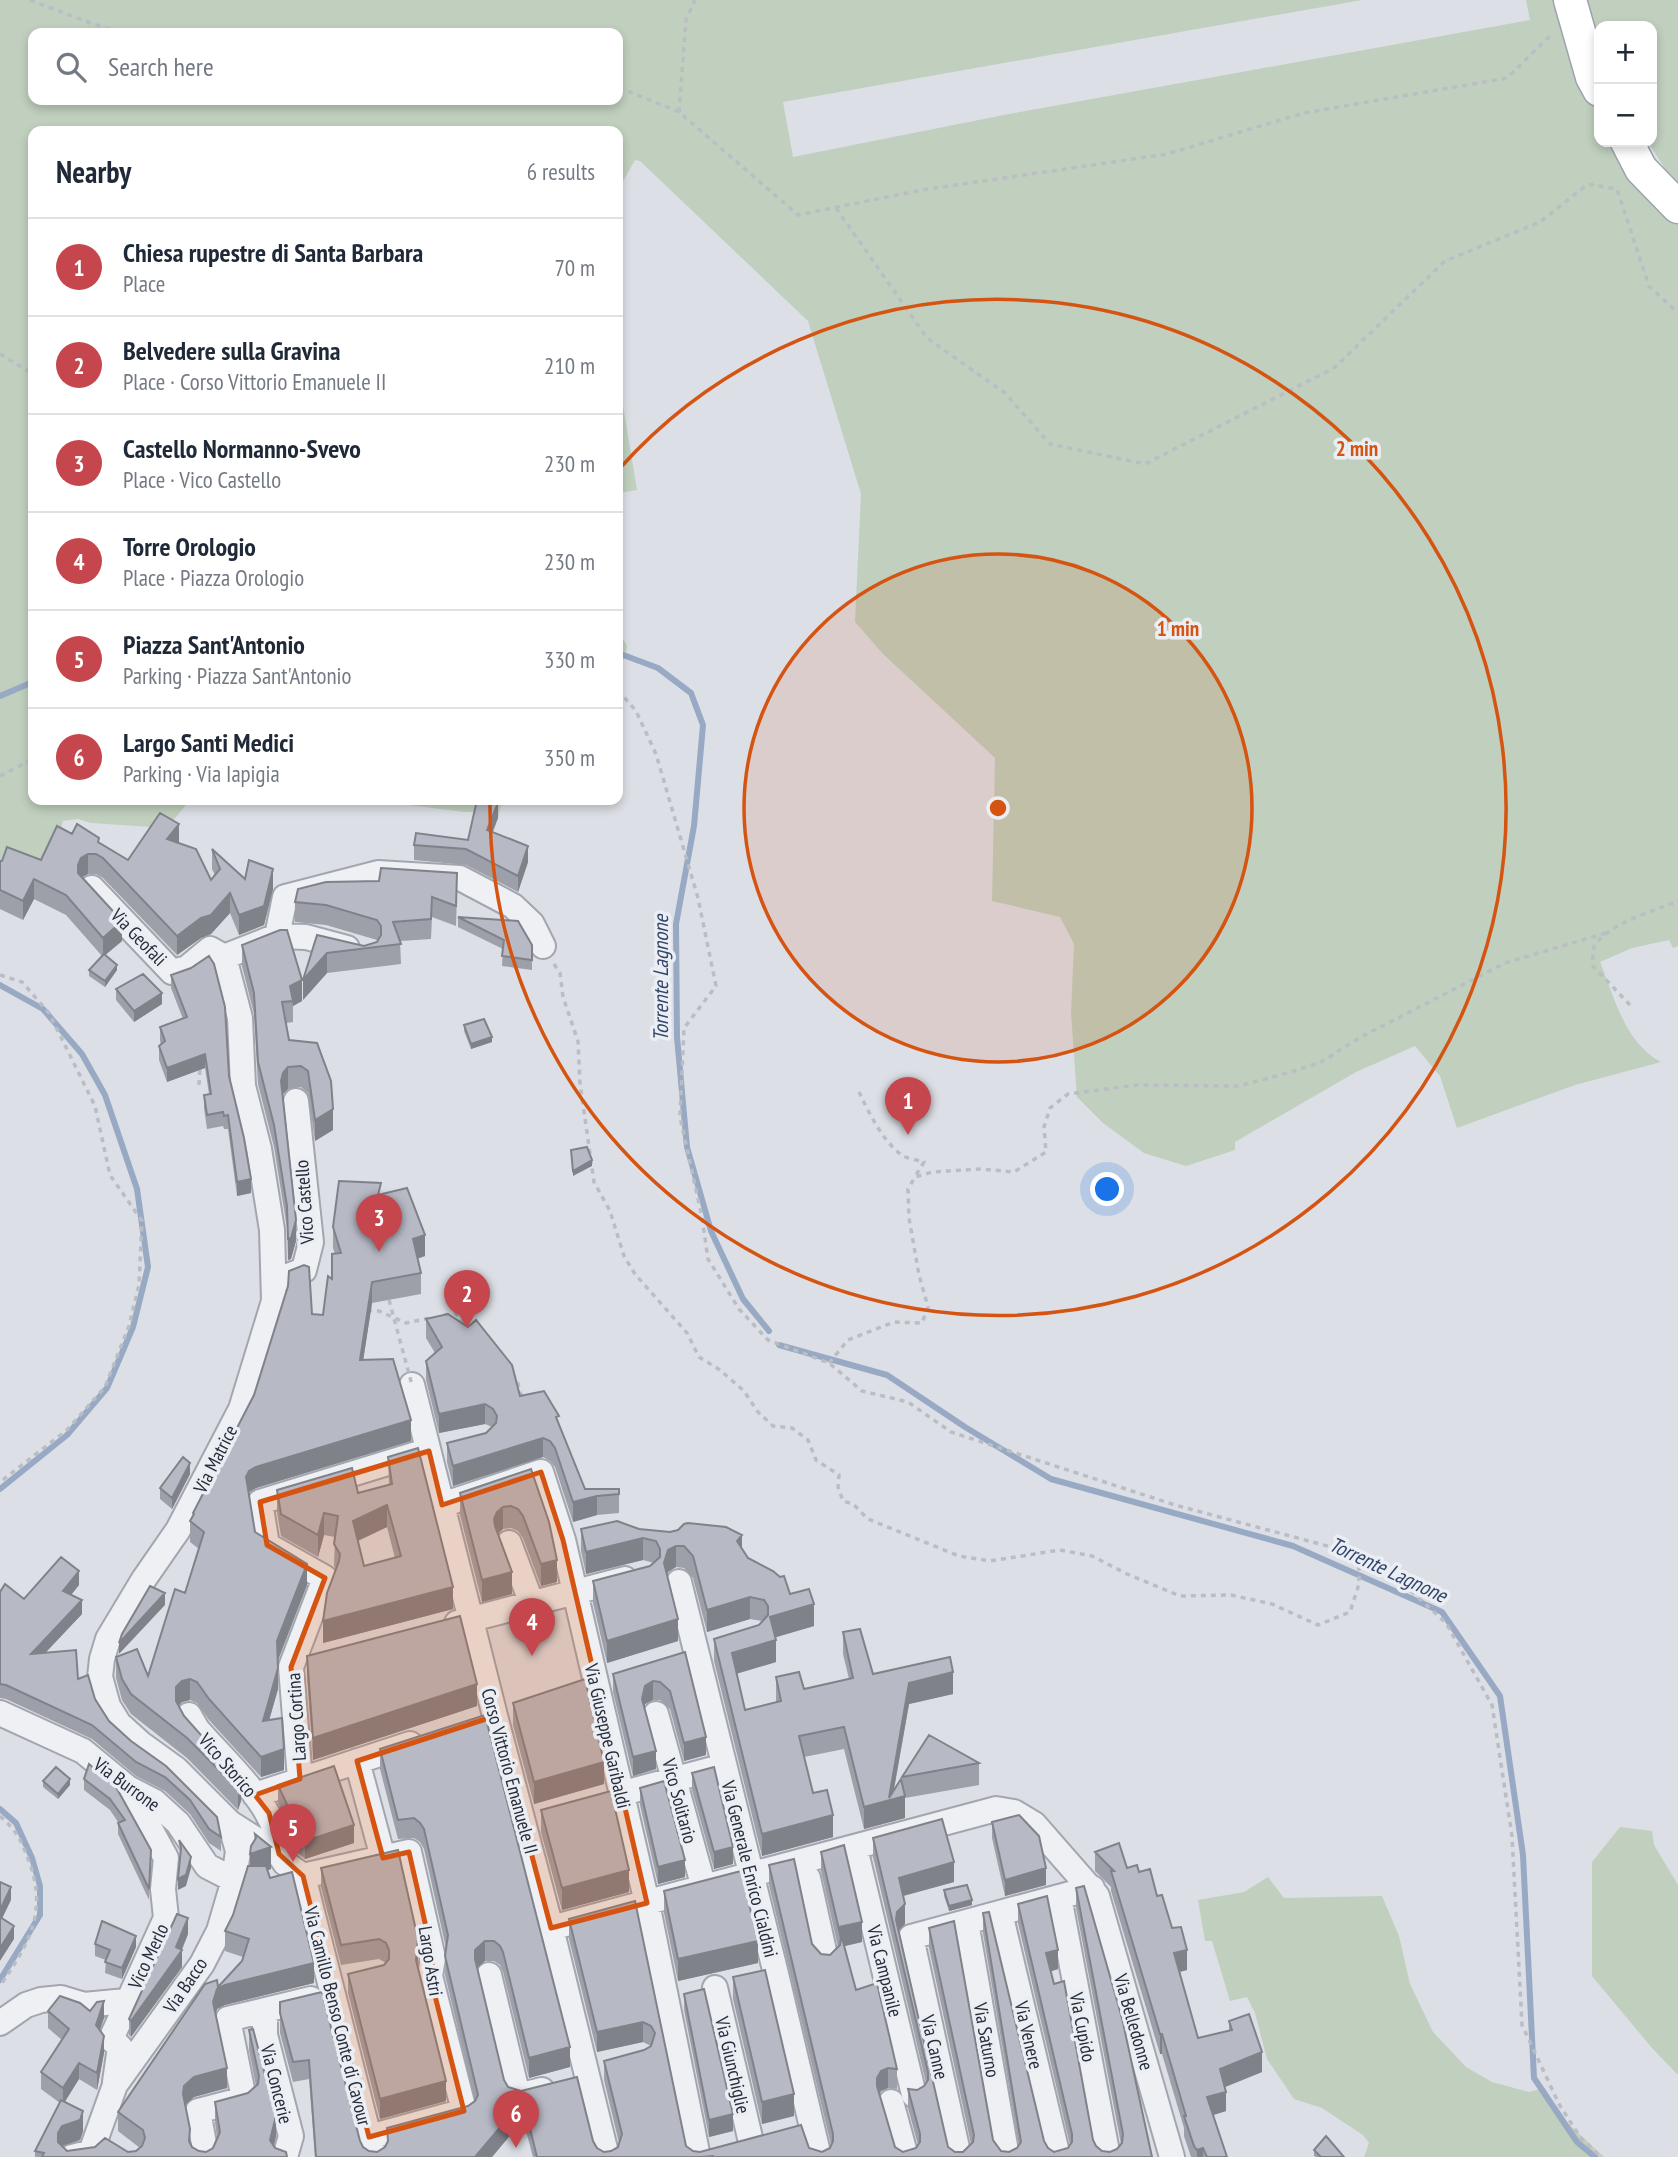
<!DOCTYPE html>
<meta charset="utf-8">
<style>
body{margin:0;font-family:"PT Sans Narrow",sans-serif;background:#f2f2f3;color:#1f2937}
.controls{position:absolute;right:21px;top:21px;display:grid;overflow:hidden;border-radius:14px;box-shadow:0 4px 10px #0003}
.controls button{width:63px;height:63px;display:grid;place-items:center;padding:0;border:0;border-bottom:2px solid #e0e1e3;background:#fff;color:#1f2937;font:35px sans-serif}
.you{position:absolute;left:1108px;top:1190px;width:24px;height:24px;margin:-18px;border:5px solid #fff;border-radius:50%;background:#1a73e8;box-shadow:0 0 0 10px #1a73e833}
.badge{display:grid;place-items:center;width:46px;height:46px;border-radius:50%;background:#c5464c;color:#fff;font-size:23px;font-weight:700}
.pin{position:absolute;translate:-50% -58px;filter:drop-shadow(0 2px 4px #0008)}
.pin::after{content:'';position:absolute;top:37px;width:24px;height:21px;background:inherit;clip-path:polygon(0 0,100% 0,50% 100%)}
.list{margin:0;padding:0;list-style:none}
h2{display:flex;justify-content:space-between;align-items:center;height:91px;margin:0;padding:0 28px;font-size:30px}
h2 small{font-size:23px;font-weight:400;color:#747a83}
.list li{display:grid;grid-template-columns:46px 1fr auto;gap:21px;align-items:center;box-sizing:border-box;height:98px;padding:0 28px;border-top:2px solid #e0e1e3}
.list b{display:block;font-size:26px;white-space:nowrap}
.list p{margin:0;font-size:23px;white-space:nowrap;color:#747a83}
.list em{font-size:23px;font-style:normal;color:#747a83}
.icon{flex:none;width:38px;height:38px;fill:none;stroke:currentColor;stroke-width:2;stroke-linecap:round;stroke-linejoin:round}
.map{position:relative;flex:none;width:1678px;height:2157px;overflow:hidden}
.search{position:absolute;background:#fff;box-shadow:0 4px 10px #0003;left:28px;top:28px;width:595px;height:77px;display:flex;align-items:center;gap:18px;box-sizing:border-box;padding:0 24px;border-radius:14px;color:#747a83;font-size:26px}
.panel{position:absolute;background:#fff;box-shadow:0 4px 10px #0003;left:28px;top:126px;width:595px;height:679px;border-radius:14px}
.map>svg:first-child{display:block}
.green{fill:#c0cfbe;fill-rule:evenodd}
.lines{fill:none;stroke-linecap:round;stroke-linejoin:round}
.stream{stroke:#98a9c4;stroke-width:6}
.minor-casing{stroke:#a2a6af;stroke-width:28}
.major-casing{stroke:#9ca2b0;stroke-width:35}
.path{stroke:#babdc4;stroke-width:3.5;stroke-dasharray:5 5;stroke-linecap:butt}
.minor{stroke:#eef0f4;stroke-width:24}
.major{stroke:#fff;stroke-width:32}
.path-bridge{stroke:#babdc4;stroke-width:3.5;stroke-dasharray:5 5;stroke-linecap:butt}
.wall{fill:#9da0a9;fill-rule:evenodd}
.shaded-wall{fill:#80828a}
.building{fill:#b7bac5;stroke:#80828a;stroke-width:2;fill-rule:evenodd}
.marked{fill:#d55411;fill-opacity:0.2;stroke:#d55411;stroke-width:5;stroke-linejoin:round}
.ring{fill:none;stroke:#d55411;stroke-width:3.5}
.labels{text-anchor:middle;stroke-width:7;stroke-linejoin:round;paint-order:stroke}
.street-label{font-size:19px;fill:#272c3b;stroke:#ebeef3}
.water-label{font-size:21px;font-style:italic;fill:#33476c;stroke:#ebeef3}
.centre{fill:#d55411;stroke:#ebeef3;stroke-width:3.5}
.ring-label{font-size:21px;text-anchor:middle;font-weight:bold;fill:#d55411;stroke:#ebeef3;stroke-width:7;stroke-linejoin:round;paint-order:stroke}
</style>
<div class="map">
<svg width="1678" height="2157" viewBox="0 0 1678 2157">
<rect width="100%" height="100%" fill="#dcdfe5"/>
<!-- green -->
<path class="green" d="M0 0H1362L783 102 793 157 1009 114 1530 20 1526 0H1559L1593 98 1599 110V142H1616L1678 221V946L1673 948 1669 940 1632 948 1600 962C1615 999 1625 1043 1661 1062L1575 1085 1457 1128 1440 1076 1415 1046 1356 1072 1235 1142V1150L1186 1166 1144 1153 1103 1123 1077 1097 1071 1013 1074 944 1060 917 992 901 995 758 883 654 855 622 861 494 808 321 640 161 635 160 618 190V131H33V800H190L167 828 91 823 78 819 63 821 57 845 41 879 0 880ZM33 33H618V100H33Z
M1586 0H1678V189L1648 142H1652V26H1599V52Z
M618 375 637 490 618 493Z
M618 630 627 646 622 665 618 666Z
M370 800H502L498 818 477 816 476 812H464Z
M1620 1827 1652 1831 1654 1845 1678 1885V2075L1652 2048 1592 1976V1862Z
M1268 1877 1284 1898 1382 1896 1399 1936 1410 1984 1433 2032 1466 2067 1492 2082 1529 2092 1545 2088 1556 2112 1604 2157H1364L1369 2143 1363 2135 1322 2108 1294 2099 1267 2059 1255 2013 1247 1997 1230 2001 1212 1941H1205L1198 1900 1244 1892Z"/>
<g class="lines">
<!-- stream -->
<path class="stream" d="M618 653 658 668 691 693 703 725 694 826 676 924 677 1037 687 1147 711 1231 743 1299 769 1331
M0 696 33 682
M0 985 43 1009 82 1054 105 1095 137 1189 148 1267 133 1327 107 1388 67 1435 0 1489
M779 1345 887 1375 965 1427 1051 1479 1293 1546 1442 1612 1500 1696 1523 1855 1534 2078 1577 2142 1595 2157
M0 1809 16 1823 32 1858 40 1886V1915L0 1980"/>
<defs>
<path id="minor" d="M92 888 172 972 187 968 210 949 224 957
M277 936 285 897 378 873 460 878 513 906 532 924 543 946
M224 957 240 1018 243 1086 259 1149 272 1230 274 1301 241 1409 178 1530 144 1579 108 1639 102 1659 100 1677 108 1706 119 1724 140 1743 176 1769 230 1823 279 1854 285 1863 303 1876
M224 957 277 936 306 937 347 948
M277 1280 304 1270 311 1242 296 1101
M412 1385 495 1716 551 1928 607 2157
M442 1505 541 1472 563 1540 647 1903 698 2157
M509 1543 532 1604
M679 1582 776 1974 819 2157
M457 1623 625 1579
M0 1713 83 1751 128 1788 155 1802 178 1823 207 1866 234 1880
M656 1714 704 1888
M189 1715 197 1729C226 1763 280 1808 279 1854
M357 1761 383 1858
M300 1779 291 1667 325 1578 267 1545 260 1502 420 1453
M631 1791 724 1766
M255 1795 410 1744
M855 1848 914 2095
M303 1876 409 1852 433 1958 430 1976 464 2111 369 2137
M303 1876 374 2157
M808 1878 826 1960
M1059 1897 1108 2157
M1000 1913 1058 2157
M966 1922 1007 2157
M551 1928 996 1809 1014 1812 1034 1824 1097 1896 1172 2157
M489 1975 518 2096 542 2090
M715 1988 751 2142
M265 2010V2035L291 2136 285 2157
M0 2023 26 2005 41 2000 61 1998 84 2005 126 2001
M115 2082 120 2047 111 2039 166 1918 163 1889 166 1858 128 1788
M891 2102 906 2157
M72 2157 91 2152 115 2085 202 1964 219 1931 234 1880 238 1851 230 1823
M203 2157 205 2149 198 2111 244 2099 228 2019 311 1999
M959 2157 911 1937 1092 1888"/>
<path id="major" d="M1570 0 1592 77 1599 90
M1627 142 1641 169 1678 207"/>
</defs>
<!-- minor casing -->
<use href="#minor" class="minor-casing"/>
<!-- major casing -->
<use href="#major" class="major-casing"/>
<!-- path -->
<path class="path" d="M30 0 93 24 123 33
M618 92H630L679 112 798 215 922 190 1167 154 1304 113 1507 78 1552 34
M679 112 686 20 695 0
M836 208 927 338 1005 393 1050 444 1145 464 1334 368 1445 261 1540 222 1588 184 1617 189 1649 286 1678 313
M0 354 33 374
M618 690 636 711 656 754 698 898 716 986 684 1028 680 1117 702 1217 708 1259 739 1309 768 1340 829 1363 862 1391 908 1402 951 1432 1175 1505 1331 1547 1399 1580 1446 1623 1492 1705 1512 1836 1522 2025 1559 2104 1580 2137 1601 2157
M0 776 33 759
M554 964 560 973 563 997 578 1041 580 1083 594 1182 610 1211 624 1256 635 1274 687 1333 699 1357 720 1370 744 1391 758 1412 773 1426 792 1428 808 1440 816 1460 839 1475 838 1487 843 1501 853 1504 868 1519 959 1556 990 1561 1060 1550 1092 1556 1127 1574 1180 1596 1231 1595 1272 1604 1318 1625 1350 1612 1359 1584V1560
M0 975 22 982 49 1013 95 1106 110 1175 142 1221 139 1285 129 1326 105 1387 67 1430 0 1482
M1630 1005 1593 966C1593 960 1592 950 1595 945 1608 924 1656 910 1678 901
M199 1085 200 1068
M859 1092C869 1113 883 1142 903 1156 909 1159 918 1160 924 1162L916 1175
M367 1310 379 1311 406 1323 430 1318
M444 1315 455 1313 472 1329
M829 1363 848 1340 894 1322 922 1323 928 1307 919 1275 909 1218 908 1189 915 1177 932 1172 981 1169 1014 1172 1046 1152 1044 1127 1050 1108 1068 1094 1137 1085 1239 1086 1291 1072 1321 1062 1359 1038 1505 963 1606 933
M512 1374 517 1380 522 1398
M0 1816C18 1833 20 1838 29 1861 48 1913 29 1943 0 1986
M521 2117 523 2132"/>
<!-- minor -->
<use href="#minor" class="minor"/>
<!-- major -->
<use href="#major" class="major"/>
<!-- path-bridge -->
<path class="path-bridge" d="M389 1300 412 1385"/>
</g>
<!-- wall -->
<path class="wall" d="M498 818 493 832 528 862 518 892 466 865 414 860V845L468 840Z
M72 834 99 842 128 860 179 843 211 880 215 875 212 869V849L245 879 273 889 264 925 239 935 230 913 211 934 201 938 177 955 103 878 96 874H88L82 877 122 941 105 955 117 970 105 987 89 976V970L102 956 66 915 34 899 23 920 0 909V861L41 860Z
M457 893 456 926 432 917 431 939 400 941 401 964 327 973 303 1000 317 935 364 946 378 941 377 940 326 925 295 922V902Z
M458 917 532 945V970L502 966 503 949 458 927Z
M242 945 302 1001 293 1006V1022L286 1023 289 1040 317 1043 333 1130 315 1141 308 1093 301 1087 288 1089 283 1094 296 1241 291 1259 288 1260 287 1228 274 1147 258 1084 254 1014 242 966Z
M171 975 229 1076 251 1193 237 1196 228 1129H224L223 1126 207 1129 204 1108V1095L209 1094 205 1068 167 1082 159 1060V1046L161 1044 160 1041V1027L183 1019 171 988Z
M116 989 162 1004 134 1022 116 1000Z
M464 1025 492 1042 471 1049 464 1031Z
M381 1194 425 1256 417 1259 421 1273V1294L372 1303 363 1360 411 1441 256 1488 248 1493 255 1532 307 1585 278 1661V1689L269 1720 284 1770 261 1777 209 1720 197 1703 190 1700 182 1702 178 1706 184 1716 241 1780V1801L238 1810 187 1758 131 1714 122 1700 116 1678V1657L148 1676 185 1593 199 1549 190 1542V1521L193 1517V1513L312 1314 323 1315 332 1279 335 1254 333 1248V1227Z
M426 1319 520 1396 559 1424 585 1489 619 1494V1513L597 1515 573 1522 555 1467 550 1461 543 1457 453 1486 447 1462V1443L486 1433 492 1427 485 1424 439 1433 426 1380V1361L435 1353 426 1338Z
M388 1457 453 1609 323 1643 336 1569 334 1566 335 1537 324 1535 318 1557 281 1536 277 1512V1490L358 1493 389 1485ZM387 1527 395 1558 364 1566 358 1541Z
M531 1469 557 1582 541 1586 523 1538 518 1531 511 1528 503 1529 498 1534 512 1594 482 1602 460 1515V1493Z
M190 1474 172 1509 160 1499V1488Z
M581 1529H639L742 1548 748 1558 790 1594 814 1626 775 1637 776 1662 736 1674 745 1710 776 1702V1677L804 1689 849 1679 843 1654V1632L873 1674 953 1694 909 1704 894 1790 902 1785V1777L979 1763V1785L905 1798V1818L864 1829 844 1749 804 1757 813 1793 833 1837 762 1856 714 1661V1639L759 1625 762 1621 750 1619 707 1632 693 1578 684 1568 676 1567 668 1572 667 1575 678 1641 607 1663 593 1603V1581L650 1566 654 1563 643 1560 586 1574 581 1551Z
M79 1585 71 1595 82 1614 45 1653 78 1679 95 1699 109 1721 131 1741 166 1766 221 1837V1851L209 1843 190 1814 165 1791 136 1776 92 1739 6 1699 0 1698V1592L24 1599Z
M685 1652 706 1755 684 1761 670 1709 660 1700H653L645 1704 644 1708 656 1769 633 1776 613 1692V1674Z
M307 1656 477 1706 313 1760 307 1678Z
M513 1703 604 1784 534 1804 513 1725Z
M485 1715 570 2067 529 2078 503 1972 500 1965 494 1961H485L477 1968 504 2080 508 2087 593 2141 597 2148 604 2152 611 2151 618 2147 619 2143 604 2080V2061L644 2050 651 2046 643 2042 597 2052 569 1939V1919L635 1901 686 2146 693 2151 700 2152 809 2148 822 2152 830 2148 831 2145 769 1885V1865L812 1944 821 1954 830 1955 838 1947 821 1871V1852L862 1942 844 1946 856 1990 897 2069V2089L888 2088 881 2091 879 2094 895 2147 903 2152 916 2148 918 2145 908 2108V2089L917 2090 924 2086 926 2083 873 1857V1838L954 1882 903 1896 905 1924 899 1930 948 2147 955 2152H963L971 2144 929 1948V1928L993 2140 1001 2151 1009 2152 1017 2148 1019 2146 983 1933V1913L1044 2141 1048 2148 1054 2152 1068 2148 1070 2145 1018 1923V1904L1058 1969 1051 1971 1093 2140 1096 2146 1102 2151 1110 2152 1117 2149 1121 2144 1076 1908V1888L1152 2157H533L523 2120 492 2157H315L309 2079 293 2082 280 2033V2002L363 2147 369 2151 377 2152 385 2147 387 2143V2128L468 2106 475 2101 445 1975 446 1948 424 1849 420 1842 414 1838 398 1839 380 1769V1749Z
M89 1764 151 1850 149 1900 118 1834V1822L110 1810 84 1790V1779Z
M692 1773 733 1864 714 1869 692 1790Z
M43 1781 70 1785 58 1799 43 1787Z
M278 1785 354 1843 305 1859 293 1849 291 1832 278 1803Z
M640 1788 685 1877 658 1884 640 1805Z
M541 1810 629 1892 562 1910 541 1832Z
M992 1822 1046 1885 1005 1896 992 1838Z
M255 1834 271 1869 267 1871 270 1878 314 1983 225 2005 217 2009 216 2014 227 2088 194 2097 185 2105 190 2143 192 2147 199 2151 206 2152 213 2148 217 2138 215 2122V2102L248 2093 256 2086 249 2050V2030L276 2136 274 2146 275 2148 287 2157H35V2151L60 2103 41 2089V2072L62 2040 48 2028V2011H90L104 2018 100 2030 104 2053 97 2090 79 2079 64 2102 83 2131 80 2140 62 2146 67 2151 128 2152 136 2151 140 2148 118 2131V2112L218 1987 242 1961 243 1957 225 1951V1931L233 1915 250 1866Z
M1095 1852 1127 1868 1139 1872 1157 1896 1172 1928 1187 1970 1180 1972 1198 2038 1229 2030V2021L1262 2072 1225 2087 1226 2111 1213 2115 1227 2157H1191L1184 2136V2128L1162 2054H1160L1111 1891V1887L1095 1871Z
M321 1868 418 1958 417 1966 446 2101 380 2119 348 1993V1974L384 1965 386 1963 379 1959 341 1965 321 1887Z
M944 1890 972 1905 949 1911 944 1896Z
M664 1891 758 1963 678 1981 664 1913Z
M188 1934 182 1950V1967L131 2037 129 2035V2019Z
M95 1944 136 1947 122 1979 105 1973 106 1960 95 1956Z
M733 1977 794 2116 762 2124 733 1999Z
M684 1994 733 2131 709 2137 684 2010Z
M1314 2150 1344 2157H1316L1314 2156Z"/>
<!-- shaded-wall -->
<path class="shaded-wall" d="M498 803V818L487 845V830Z
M179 824V844L167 839Z
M528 846V862L518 892V876Z
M88 854V874L81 878 78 884V865L81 858Z
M273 869V889L264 925 239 935V915Z
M34 879V899L23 920V901Z
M230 893V913L211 934 201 938 177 955V936Z
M122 921V941L103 957V938Z
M327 953V973L303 1000V980Z
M117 965V970L105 987V981Z
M302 980V1001L293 1006 290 986Z
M162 993V1004L134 1022V1011Z
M492 1037V1042L471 1049V1044Z
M205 1054V1068L167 1082V1068Z
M288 1067V1089L283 1094 281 1081 283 1073Z
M333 1109V1130L315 1141V1120Z
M592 1160V1166L573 1176V1171Z
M251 1179V1193L237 1196V1182Z
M296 1220V1241L291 1259 288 1260V1239Z
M425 1235V1256L413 1260V1239Z
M372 1282V1303L360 1381V1360Z
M485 1404V1424L439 1433V1414Z
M411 1420V1441L256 1488 249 1492 246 1498V1477L249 1471 256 1467Z
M543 1438V1457L453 1486V1466Z
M190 1463V1474L172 1509V1498Z
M597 1496V1515L573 1522V1502Z
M387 1505V1527L353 1543V1521Z
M503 1507V1529L497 1534 494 1541V1519L497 1512Z
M324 1513V1535L318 1557V1535Z
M742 1535V1557L737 1541Z
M643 1538V1560L586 1574V1552Z
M676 1546V1567L668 1572 664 1585V1563L668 1550Z
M557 1560V1582L541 1586V1564Z
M307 1564V1585L277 1662V1641Z
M79 1571V1585L63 1605V1591Z
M512 1572V1594L482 1602V1580Z
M453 1587V1609L323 1643V1621Z
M165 1593V1605L119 1654V1643Z
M750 1597V1619L707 1632V1610Z
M82 1600V1614L31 1668V1654Z
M814 1604V1626L770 1639V1617Z
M678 1619V1641L607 1663V1641Z
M776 1640V1662L732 1675V1653Z
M278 1668V1689L263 1742V1721Z
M953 1672V1694L909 1704 892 1799 905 1796V1818L864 1829V1807L909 1683Z
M190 1679V1700L182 1702 176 1708V1687L182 1681Z
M653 1681V1700L645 1704 642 1717V1699L645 1686Z
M477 1684V1706L313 1760V1738Z
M706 1737V1755L684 1761V1743Z
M284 1749V1770L261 1777V1757Z
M656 1751V1769L633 1776V1757Z
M604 1762V1784L534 1804V1782Z
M70 1779V1785L58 1799V1794Z
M241 1780V1801L238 1810V1789Z
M833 1815V1837L762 1856V1834Z
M354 1825V1843L305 1859V1841Z
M271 1847V1869L250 1876V1854Z
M733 1847V1864L714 1869V1852Z
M191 1857V1868L186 1886 178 1890V1879Z
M685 1860V1877L658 1884V1867Z
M954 1862V1882L899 1897V1878Z
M1046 1868V1885L1005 1896V1880Z
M629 1870V1892L562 1910V1888Z
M11 1887V1900L0 1923V1910Z
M972 1900V1905L949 1911V1906Z
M905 1904V1924L897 1932 896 1940 897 1912Z
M188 1918V1934L181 1951 182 1950V1967L131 2037V2021L176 1947Z
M862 1922V1942L841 1947 839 1927Z
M14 1926V1939L0 1961V1948Z
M136 1936V1947L122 1979V1968Z
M418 1939V1958L416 1980V1960Z
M485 1941V1961L475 1970V1950Z
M758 1941V1963L678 1981V1959Z
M1058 1950V1969L1046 1973V1953Z
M1187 1950V1970L1174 1973V1953Z
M314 1963V1983L225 2005 217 2009 213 2022V2002L217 1989 225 1985Z
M104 2001V2018L96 2041V2025Z
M643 2022V2042L597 2052V2032Z
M1160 2034H1162V2054H1160Z
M104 2036V2053L97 2090V2073Z
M570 2047V2067L529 2078V2058Z
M1262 2052V2072L1220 2089V2069Z
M79 2063V2079L63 2105V2088Z
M227 2068V2088L194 2097 184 2106V2086L194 2077Z
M888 2068V2088L881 2091 877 2098V2078L881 2071Z
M446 2081V2101L380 2119V2099Z
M1226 2092V2111L1207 2117V2097Z
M794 2094V2116L762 2124V2102Z
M523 2100V2120L492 2157H475Z
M83 2111V2131L80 2140 62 2146 58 2152V2133L62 2126Z
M733 2114V2131L709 2137V2120Z
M276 2116V2136L271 2157 270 2140Z
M1203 2148V2157H1197V2150Z"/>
<!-- building -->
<path class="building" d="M477 800 498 803 487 830 528 846 518 876 466 849 414 845 416 833 468 840Z
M160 813 179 824 167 839 196 849 211 880 220 869 212 849 245 879 249 860 273 869 264 906 239 915 230 893 211 915 201 918 177 936 103 858 96 854H88L81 858 78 865V873L122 921 103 938 66 895 34 879 23 901 0 890V861H2L7 847 41 860 57 826 72 834 77 824 99 838 98 842 128 860Z
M381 868 457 873 456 906 432 897 431 919 393 922 401 944 327 953 303 980 317 935 364 946 377 942 381 935V926L377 920 326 905 295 902 298 889 326 882 379 881Z
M458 917 518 921 532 945V960L502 956 504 940Z
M280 930H287L302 980 290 986 293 1001 282 1002 289 1040 317 1043 331 1081 333 1109 315 1120 308 1071 301 1066 288 1067 283 1073 281 1081 296 1220 291 1238 288 1239 287 1206 274 1125 258 1062 254 993 242 945Z
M104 954 117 965 105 981 89 970Z
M209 956 214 964 225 1007 229 1076 244 1138 251 1179 237 1182 228 1115 224 1116 223 1112 207 1115 204 1095 211 1094 205 1054 167 1068 159 1046 165 1041 160 1027 187 1017 171 975 191 968Z
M143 974 162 993 134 1011 116 989Z
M484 1019 492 1037 471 1044 464 1025Z
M587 1147 592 1160 573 1171 571 1150Z
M339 1181 381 1183 378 1195 407 1188 425 1235 413 1239 421 1273 372 1282 360 1360 393 1359 411 1420 256 1467 249 1471 246 1477 255 1532 307 1564 277 1641 278 1668 263 1721 282 1718 284 1749 261 1757 209 1699 197 1682 190 1679 182 1681 176 1687V1701L184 1716 241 1780 238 1789 187 1738 131 1694 122 1679 116 1657 137 1649 148 1676 175 1589 185 1593 204 1532 190 1521 194 1514 193 1513 254 1395 288 1286 289 1271 304 1265 309 1267 312 1314 323 1315 328 1276 332 1279V1254L341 1253 333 1227Z
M448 1314 468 1327 476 1320 512 1365 520 1396 544 1391 559 1416 556 1417 585 1489H619V1494L597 1496 573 1502 555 1448 550 1441 543 1438 453 1466 447 1443 486 1433 496 1423 497 1416 493 1409 485 1404 439 1414 426 1361 442 1347 426 1319Z
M418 1448 453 1587 323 1621 327 1593 339 1561 340 1554 334 1544 338 1516 324 1513 318 1535 281 1514 277 1490 352 1468 358 1493 392 1484 388 1457ZM387 1505 401 1556 364 1566 353 1521Z
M183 1457 190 1463 172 1498 160 1488Z
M531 1469 549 1522 557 1560 541 1564 523 1516 518 1509 511 1506 503 1507 497 1512 494 1519 495 1526 512 1572 482 1580 460 1493Z
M617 1521 639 1529 670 1532 678 1530 684 1524 688 1523 726 1527 742 1535 737 1541 748 1558 773 1571 780 1577 784 1576 790 1594 809 1589 814 1604 770 1617 776 1640 732 1653 745 1710 781 1701 776 1677 799 1672 804 1689 853 1678 843 1632 860 1629 873 1674 950 1657 953 1672 909 1683 889 1798 901 1779 905 1796 864 1807 844 1727 799 1736 813 1793 827 1790 833 1815 762 1834 714 1639 759 1625 768 1615V1606L764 1600 750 1597 707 1610 693 1556 684 1546H676L668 1550 664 1563 678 1619 607 1641 593 1581 650 1566 660 1557V1549L656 1541 643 1538 586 1552 581 1529Z
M61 1557 79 1571 63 1591 82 1600 31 1654 76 1650 78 1679 88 1675 95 1699 109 1721 131 1741 166 1766 217 1817 221 1837 209 1829 190 1800 165 1777 136 1762 92 1725 6 1685 0 1684V1592L5 1584 24 1599Z
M150 1586 165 1593 119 1643 122 1634Z
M460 1616 477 1684 313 1738 307 1656Z
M685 1652 706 1737 684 1743 670 1691 660 1682 653 1681 645 1686 642 1699 656 1751 633 1757 613 1674Z
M585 1679 604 1762 534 1782 513 1703Z
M485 1715 570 2047 529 2058 503 1952 500 1946 494 1941H485L475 1950V1959L504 2080 508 2087 521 2091 577 2077 593 2141 597 2148 604 2152 611 2151 618 2147 622 2134 604 2061 644 2050 651 2046 655 2033 651 2026 643 2022 597 2032 569 1919 635 1901 686 2146 693 2151 700 2152 801 2125 809 2148 822 2152 830 2148 833 2141V2134L769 1865 794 1859 812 1944 821 1954 830 1955 840 1945 841 1938 821 1852 844 1845 862 1922 839 1927 856 1990 877 1983 897 2069 888 2068 881 2071 877 2078V2086L895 2147 903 2152 916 2148 920 2142V2134L908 2089 917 2090 924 2086 928 2080V2072L873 1838 942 1819 954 1862 899 1878 905 1904 897 1912 896 1920 948 2147 955 2152H963L973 2142 974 2135 929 1928 954 1921 993 2140 1001 2151 1009 2152 1017 2148 1021 2142 983 1913 989 1912 1044 2141 1048 2148 1054 2152 1068 2148 1072 2142V2134L1018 1904 1047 1896 1058 1950 1046 1953 1054 1984 1064 1981 1093 2140 1096 2146 1102 2151 1110 2152 1117 2149 1122 2143 1123 2134 1076 1888 1084 1886 1122 2018 1152 2157H713V2156L701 2157H537L523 2100 475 2157H316L309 2060 293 2062 280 2013V2002L322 1992 360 2141 363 2147 369 2151 377 2152 385 2147 388 2141 387 2128 468 2106 475 2101 478 2095 445 1956 448 1935 424 1829 420 1823 414 1818 398 1820 380 1749Z
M929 1735 979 1763 902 1777Z
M89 1764 116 1787 151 1850 149 1889 118 1823 125 1820 110 1799 84 1779Z
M334 1766 354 1825 305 1841 293 1830 291 1813 278 1785Z
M56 1767 70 1779 58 1794 43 1781Z
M714 1767 733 1847 714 1852 692 1773Z
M664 1781 685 1860 658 1867 640 1788Z
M611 1791 629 1870 562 1888 541 1810Z
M1019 1815 1039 1836 1046 1868 1005 1880 992 1822Z
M255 1834 271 1847 250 1854 251 1846 256 1838Z
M179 1840 191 1857 186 1875 178 1879 181 1848Z
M1119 1843 1127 1868 1137 1865 1139 1872 1150 1869 1157 1896 1162 1895 1172 1928 1181 1927 1187 1950 1174 1953 1198 2038 1232 2030 1229 2021 1249 2014 1262 2052 1220 2069 1226 2092 1207 2097 1227 2157H1207L1203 2148 1197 2150 1194 2146 1184 2116H1186L1162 2034H1160L1111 1871H1114L1095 1852Z
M398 1850 418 1939 416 1960 446 2081 380 2099 348 1974 384 1965 389 1959V1950L386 1943 379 1939 341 1945 321 1868Z
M248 1866H266L270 1878 292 1872 314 1963 225 1985 217 1989 213 2002 227 2068 194 2077 184 2086 183 2094 190 2129 189 2141 192 2147 199 2151 206 2152 213 2148 220 2132 215 2102 248 2093 258 2084 259 2076 249 2030 253 2029 276 2116 270 2140 275 2148 286 2152 287 2157H42L44 2153 35 2151 61 2100 83 2111 80 2120 62 2126 58 2133V2142L67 2151 95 2147 105 2138 128 2152 136 2151 142 2146 145 2138 143 2130 118 2112 205 1984 217 1980 218 1987 242 1961 249 1939 225 1931 233 1915Z
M741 1871 758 1941 678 1959 664 1891Z
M0 1882 11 1887 0 1910Z
M967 1885 972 1900 949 1906 944 1890Z
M177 1914 188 1918 176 1947 182 1950 131 2021 129 2019Z
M0 1917 14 1926 0 1948Z
M102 1921 136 1936 122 1968 105 1962 110 1950 95 1944Z
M765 1970 794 2094 762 2102 733 1977Z
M704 1989 733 2114 709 2120 684 1994Z
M60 1996 80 2003 90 2011 97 2002 104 2001 96 2025 104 2036 97 2073 79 2063 63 2088 41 2072 69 2029 48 2011Z
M1326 2136 1344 2157H1321L1314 2150Z"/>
<!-- marked area -->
<path class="marked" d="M429 1451 442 1505 541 1472 563 1540 647 1903 551 1928 495 1716 357 1761 383 1858 409 1852 433 1958 430 1976 464 2111 369 2137 303 1876 279 1854 269 1813 255 1795 300 1779 291 1667 325 1578 267 1545 260 1502Z"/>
<!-- distance rings -->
<circle cx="998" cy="808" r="254" fill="#d55411" fill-opacity=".12"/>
<g class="ring">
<circle cx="998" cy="808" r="254"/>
<path d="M620 468A508 508 0 1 1 490 804"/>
</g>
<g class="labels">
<!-- street labels -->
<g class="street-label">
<text transform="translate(139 937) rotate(46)" y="7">Via Geofali</text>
<text transform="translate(304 1202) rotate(-94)" y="7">Vico Castello</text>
<text transform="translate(215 1459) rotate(-63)" y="7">Via Matrice</text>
<text transform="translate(296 1717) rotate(-94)" y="7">Largo Cortina</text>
<text transform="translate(608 1736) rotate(77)" y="7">Via Giuseppe Garibaldi</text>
<text transform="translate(228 1765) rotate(49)" y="7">Vico Storico</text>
<text transform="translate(510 1771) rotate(75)" y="7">Corso Vittorio Emanuele II</text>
<text transform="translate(127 1784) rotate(36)" y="7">Via Burrone</text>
<text transform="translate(680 1801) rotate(75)" y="7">Vico Solitario</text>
<text transform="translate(750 1869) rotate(76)" y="7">Via Generale Enrico Cialdini</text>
<text transform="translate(148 1956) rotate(-65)" y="7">Vico Merlo</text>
<text transform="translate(431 1961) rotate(81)" y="7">Largo Astri</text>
<text transform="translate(885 1971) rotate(76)" y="7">Via Campanile</text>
<text transform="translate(185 1985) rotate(-56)" y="7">Via Bacco</text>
<text transform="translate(338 2016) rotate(76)" y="7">Via Camillo Benso Conte di Cavour</text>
<text transform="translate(1134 2022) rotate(74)" y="7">Via Belledonne</text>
<text transform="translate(1083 2027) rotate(79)" y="7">Via Cupido</text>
<text transform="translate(1029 2035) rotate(77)" y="7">Via Venere</text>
<text transform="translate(987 2040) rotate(80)" y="7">Via Saturno</text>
<text transform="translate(935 2047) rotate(77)" y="7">Via Canne</text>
<text transform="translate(733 2065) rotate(77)" y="7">Via Giunchiglie</text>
<text transform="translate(277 2084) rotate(76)" y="7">Via Concerie</text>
</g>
<!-- water labels -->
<g class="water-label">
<text transform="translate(661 978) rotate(-90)" y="7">Torrente Lagnone</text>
<text transform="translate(1388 1570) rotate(25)" y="7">Torrente Lagnone</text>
</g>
</g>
<circle cx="998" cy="808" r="10" class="centre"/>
<g class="ring-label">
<text x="1357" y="456">2 min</text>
<text x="1178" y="636">1 min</text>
</g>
</svg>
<div class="controls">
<button>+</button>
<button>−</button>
</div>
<div class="you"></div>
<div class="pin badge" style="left:908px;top:1135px">1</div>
<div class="pin badge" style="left:467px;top:1328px">2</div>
<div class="pin badge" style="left:379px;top:1252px">3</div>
<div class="pin badge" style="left:532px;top:1656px">4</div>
<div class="pin badge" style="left:293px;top:1862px">5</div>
<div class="pin badge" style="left:516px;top:2148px">6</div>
<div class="search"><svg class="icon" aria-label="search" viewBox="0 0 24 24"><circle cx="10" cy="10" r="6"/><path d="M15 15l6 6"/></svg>Search here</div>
<section class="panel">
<h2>Nearby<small>6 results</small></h2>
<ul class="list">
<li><span class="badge">1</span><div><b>Chiesa rupestre di Santa Barbara</b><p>Place</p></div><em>70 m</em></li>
<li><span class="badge">2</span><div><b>Belvedere sulla Gravina</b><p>Place · Corso Vittorio Emanuele II</p></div><em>210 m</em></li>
<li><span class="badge">3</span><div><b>Castello Normanno-Svevo</b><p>Place · Vico Castello</p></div><em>230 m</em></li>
<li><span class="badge">4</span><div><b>Torre Orologio</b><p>Place · Piazza Orologio</p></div><em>230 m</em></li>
<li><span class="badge">5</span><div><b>Piazza Sant'Antonio</b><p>Parking · Piazza Sant'Antonio</p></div><em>330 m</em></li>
<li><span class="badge">6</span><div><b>Largo Santi Medici</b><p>Parking · Via Iapigia</p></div><em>350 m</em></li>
</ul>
</section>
</div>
